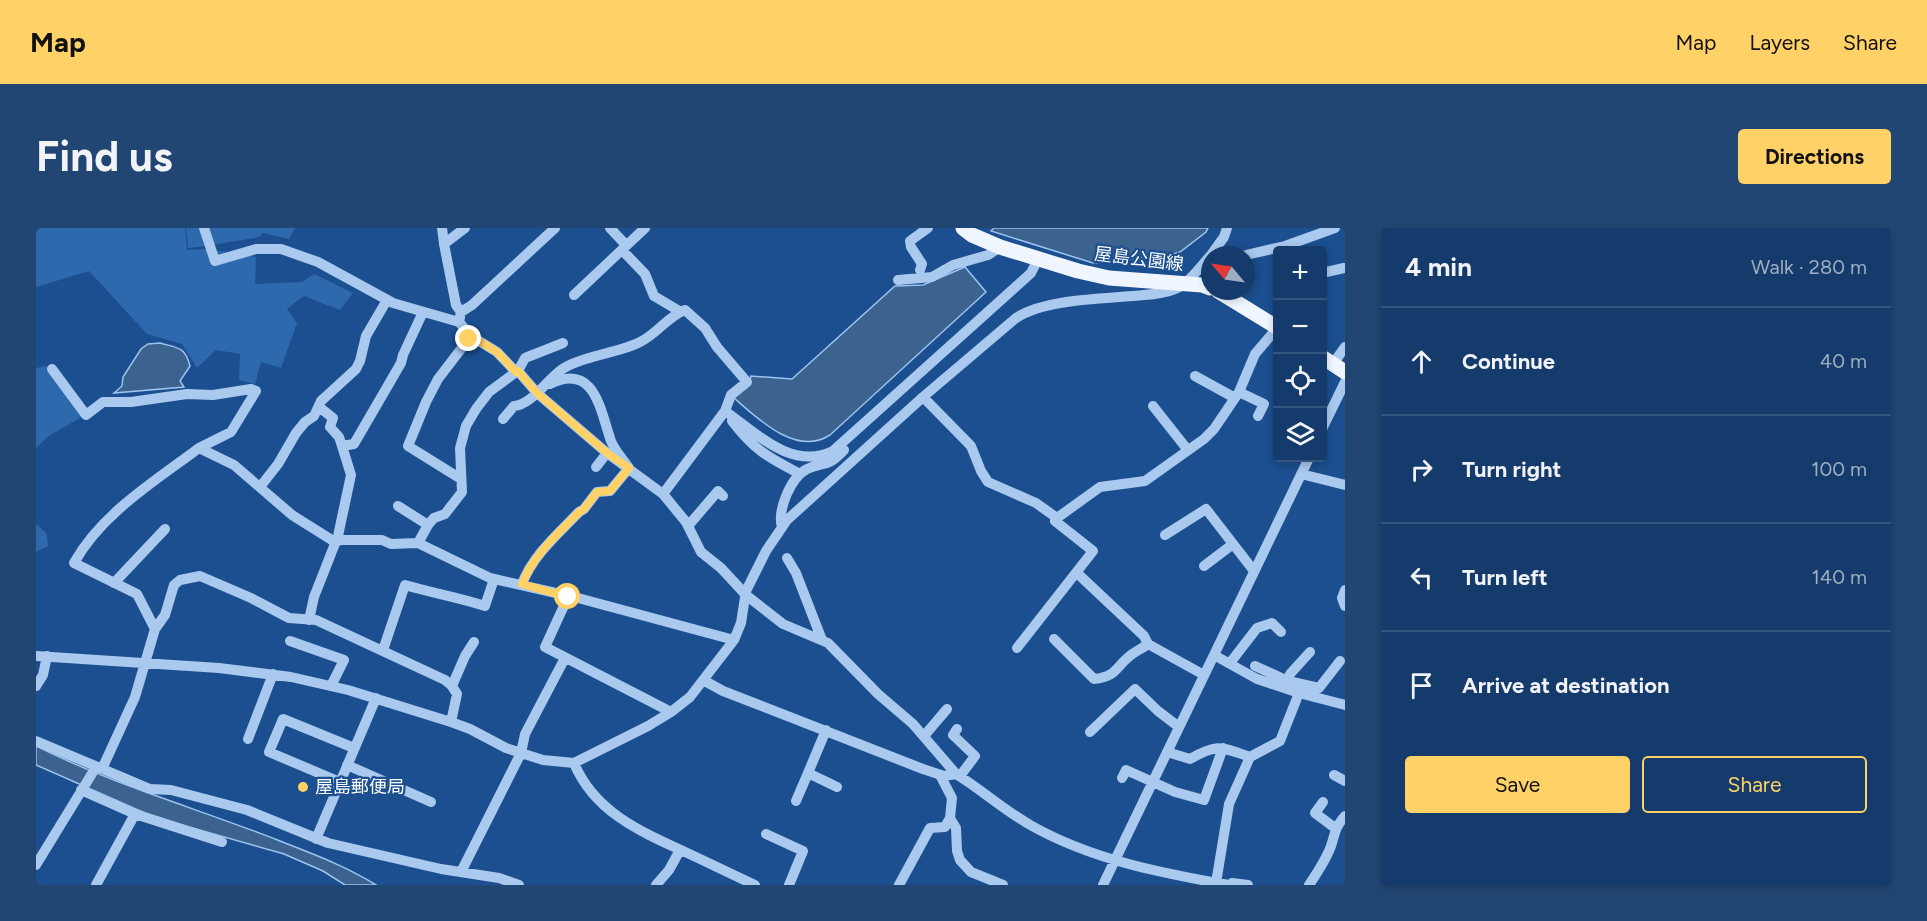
<!DOCTYPE html>
<meta charset="utf-8">
<style>
body{margin:0;font-family:Figtree,"Noto Sans JP",sans-serif;background:#214673;color:#f1f3f6}
.controls{position:absolute;right:18px;top:18px;display:grid;overflow:hidden;border-radius:6px;box-shadow:0 3px 9px #0003}
.controls button{width:54px;height:54px;display:grid;place-items:center;padding:0;border:0;border-bottom:2px solid #33557e;background:#143b6b;color:#f1f3f6;font:30px sans-serif}
.compass{position:absolute;left:1165px;top:18px;width:54px;height:54px;border-radius:50%;background:#143b6b;box-shadow:0 3px 9px #0003;rotate:299deg}
.stop{position:absolute;width:18px;height:18px;margin:-14px;border:4px solid #ffd166;border-radius:50%;background:#fff}
.stop.end{background:#ffd166;border-color:#fff;box-shadow:0 2px 6px #0008}
.list{margin:0;padding:0;list-style:none}
h2{display:flex;justify-content:space-between;align-items:center;height:78px;margin:0;padding:0 24px;font-size:26px}
h2 small{font-size:20px;font-weight:400;color:#9dadc1}
.list li{display:grid;grid-template-columns:39px 1fr auto;gap:18px;align-items:center;box-sizing:border-box;height:108px;padding:0 24px;border-top:2px solid #33557e}
.list b{display:block;font-size:22px;white-space:nowrap}
.list em{font-size:20px;font-style:normal;color:#9dadc1}
.actions{display:flex;gap:12px;padding:18px 24px}
.actions a{flex:1;padding:14px 0;border:2px solid #ffd166;border-radius:6px;text-align:center;font-size:21px;color:#ffd166}
.actions .main{background:#ffd166;color:#111}
.icon{flex:none;width:33px;height:33px;fill:none;stroke:currentColor;stroke-width:2;stroke-linecap:round;stroke-linejoin:round}
.map{position:relative;flex:none;width:1309px;height:657px;overflow:hidden;border-radius:6px}
header{display:flex;align-items:center;gap:36px;box-sizing:border-box;height:84px;padding:0 30px;background:#ffd166;color:#111}
header strong{font-size:28px}
nav{display:flex;gap:33px;margin-inline-start:auto;font-size:21px}
.intro{display:flex;align-items:center;justify-content:space-between;box-sizing:border-box;height:144px;padding:0 36px}
h1{margin:0;font-size:42px}
.button{padding:15px 27px;border-radius:6px;background:#ffd166;color:#111;font-size:21px;font-weight:700}
main{display:flex;gap:36px;padding:0 36px}
aside{flex:1;background:#143b6b;border-radius:6px;box-shadow:0 3px 9px #0003}
.map>svg:first-child{display:block}
.green{fill:#2e69ad}
.water{fill:#3c6290;stroke:#9cc4f0;stroke-width:1.5}
.lines{fill:none;stroke-linecap:round;stroke-linejoin:round}
.minor{stroke:#a9c9ee;stroke-width:10}
.major{stroke:#f0f6ff;stroke-width:15}
.route{stroke:#ffd166;stroke-width:8}
.poi-dot{fill:#ffd166;stroke:#1b4f8f;stroke-width:2}
.labels{text-anchor:middle;stroke-width:4.5;stroke-linejoin:round;paint-order:stroke}
.street-label{font-size:18px;fill:#fff;stroke:#1b4f8f}
.poi-label{font-size:18px;fill:#fff;stroke:#1b4f8f;text-anchor:start}
</style>
<header>
<strong>Map</strong>
<nav><a>Map</a><a>Layers</a><a>Share</a></nav>
</header>
<div class="intro"><h1>Find us</h1><a class="button">Directions</a></div>
<main>
<div class="map">
<svg width="1309" height="657" viewBox="0 0 1309 657">
<rect width="100%" height="100%" fill="#1b4f8f"/>
<!-- green -->
<path class="green" d="M0 0H149L151 22 170 21 220 29 219 56 266 54 278 46 317 65 304 82 268 68 251 81 261 95 245 140 225 134 219 156 203 152 204 126 180 122 161 140 146 116 111 106 53 43 0 59Z
M150 0H165L172 18 152 20Z
M170 0H259L253 11 226 5 224 9 176 17Z
M11 138 46 189 14 207 0 220V140Z
M0 296 11 306 12 318 0 324Z"/>
<!-- water -->
<path class="water" d="M958 0H1172L1170 4 1144 24 1134 27 1057 35 955 3Z
M929 39 950 64 794 207C760 229 721 190 697 169L713 157 715 148 756 151 859 58 887 57Z
M124 115C141 120 149 118 154 138L144 153 148 159 78 165 86 158 87 149 105 121 112 116Z
M0 518C78 557 163 581 244 613 277 626 310 638 340 657H309L287 643 248 626 118 589 0 537Z"/>
<g class="lines">
<!-- minor -->
<path class="minor" d="M168 0 179 33 220 21H245L282 34 357 75 423 94
M406 0 408 16
M429 0 408 16 420 77 425 84 423 94 435 108 461 124 480 144 482 143 501 165 571 225 627 266 650 294 665 324 685 340 710 367 747 396 792 415 842 466 877 496 920 546
M574 0 590 17
M586 22 609 46 618 68 645 84
M1175 27 1188 9 1191 0
M1210 27 1249 18 1299 0
M884 42 886 36 875 19 874 13 892 0
M1286 45 1308 40
M862 52 896 49 917 37 952 27 964 19
M1166 57 1174 47
M538 67 609 0
M425 84 436 77 519 0
M1297 136 1309 119
M16 141 50 187 67 174H95L151 166 177 167 215 161 220 163 195 204 163 220
M482 143 489 130 527 115
M1159 148 1199 170
M1203 164 1228 176 1222 188
M887 169 935 218 945 243 952 254 1000 275 1021 290 1064 259 1109 253 1168 211 1178 201 1203 164 1219 126 1241 100
M1117 178 1151 221
M283 179 297 190 294 199 303 209 306 218 318 216 365 135 367 127 387 84
M689 183C720 205 756 243 797 223L995 45 1002 31
M467 191 478 178C495 177 511 152 525 142 542 129 583 125 604 114 621 106 632 88 649 82L669 100 681 119 711 154 695 167 689 183 627 266
M696 193C719 223 732 229 764 246
M1286 201 1309 154
M560 239 571 225
M1265 246 1309 257
M425 251 372 218 390 174 402 151 435 108
M224 259 242 236 260 205 269 194 278 188 285 173 320 141 324 133 330 108 351 72
M362 278 392 297 398 290 409 286 426 264 424 220 430 198 440 181 453 164 480 144
M652 298 682 263 687 268
M746 299C741 282 755 249 771 241 790 233 791 240 808 222
M1129 307 1170 281 1218 343
M382 315 454 350 542 370 698 412
M751 330 760 345 786 412
M1168 338 1197 316
M1041 345 1108 408 1112 416
M78 355 129 301
M486 356C497 327 522 306 543 284L548 281 561 264 574 263 593 240C587 231 579 223 575 213 564 182 559 134 514 156
M1309 362 1306 370 1309 378
M532 369 509 419 635 484
M273 392 278 369 302 308 315 247 306 218
M119 401 129 387 138 357 144 352 164 348 215 370 253 390 280 392 409 452 416 458 421 466 415 494
M1018 411 1058 451C1081 449 1080 438 1095 427 1100 423 1107 420 1112 416L1168 447
M254 413 308 432 295 458
M981 420 1057 323 1019 293 1021 290
M347 422 369 357C396 365 422 369 449 378L458 351
M1178 427 1221 451 1263 465
M0 428 183 440 255 449 312 462 415 494 434 501 470 520 507 532 538 535 612 498 635 484 654 469 698 412 705 395 710 363 730 323 751 292 887 169 980 90C1010 70 1072 71 1108 67 1121 66 1138 64 1148 56 1158 48 1166 37 1174 28
M1194 435 1221 400 1236 395 1245 404
M1219 438 1252 453 1254 446 1274 424
M667 452 687 463 887 541 908 548 920 546C946 562 969 583 996 598 1057 632 1125 645 1193 657
M1251 457 1252 453 1283 460 1304 433
M0 458 7 447 11 428
M416 458 429 428 438 414
M921 501 917 507 939 528 924 548
M790 502 772 545 801 559
M1054 504 1099 461 1122 483 1143 499
M888 508 911 481
M212 511 237 446
M0 513 114 561 135 562 211 582 292 615 405 641 463 650 483 657
M1131 524 1154 531C1182 515 1185 519 1214 529L1244 513 1263 465 1309 477
M538 535C558 583 603 603 647 623 671 634 695 646 719 657
M311 537 395 574
M66 541 99 469 119 401 101 366 38 335C65 286 119 253 163 220L198 237 256 287 299 314 305 312H346L355 316 382 315 392 297
M904 547 916 570 914 590 920 600 921 623 924 632 935 644 967 657
M1298 547 1309 553
M1086 550 1090 542 1139 564 1168 572 1187 520
M304 554 233 524 247 491 318 520
M45 562 99 586 60 657
M760 573 772 545
M1287 574 1279 585 1299 600
M99 586 186 614
M730 606 767 623 753 657
M280 611 340 470
M0 637 60 539
M425 644 485 525 489 506 529 430
M1180 655 1193 576 1214 529
M620 657 633 642 644 622
M863 657 894 600 909 599 914 590
M1067 657 1273 230
M1196 657V655L1212 657
M1273 657C1281 645 1290 632 1295 618 1300 603 1298 601 1309 588"/>
<!-- major -->
<path class="major" d="M927 0 936 7 964 19 1042 43 1073 50 1166 57 1174 60
M1182 63 1242 100
M1286 129 1309 144"/>
</g>
<g class="lines">
<!-- route -->
<path class="route" d="M433 111 435 108 461 124 480 144 482 143 501 165 571 225 593 240 574 263 561 264 548 281 543 284C522 306 497 327 486 356L532 369"/>
</g>
<!-- markers -->
<circle class="poi-dot" cx="267" cy="559" r="6"/>
<g class="labels">
<!-- street labels -->
<g class="street-label">
<text transform="translate(1103 31) rotate(7)" y="6">屋島公園線</text>
</g>
<!-- poi labels -->
<g class="poi-label">
<text x="279" y="565">屋島郵便局</text>
</g>
</g>
</svg>
<div class="controls">
<button>+</button>
<button>−</button>
<button><svg class="icon" aria-label="locate" viewBox="0 0 24 24"><circle cx="12" cy="12" r="6"/><path d="M12 2v4M12 18v4M2 12h4M18 12h4"/></svg></button>
<button><svg class="icon" aria-label="layers" viewBox="0 0 24 24"><path d="M12 4l9 5-9 5-9-5zM3 14l9 5 9-5"/></svg></button>
</div>
<svg class="compass" viewBox="-18 -18 36 36"><path d="M0-13l5 13h-10z" fill="#e53935"/><path d="M0 13l5-13h-10z" fill="#9dadc1"/></svg>
<div class="stop" style="left:532px;top:369px"></div>
<div class="stop end" style="left:433px;top:111px"></div>
</div>
<aside>
<h2>4 min<small>Walk · 280 m</small></h2>
<ul class="list">
<li><svg class="icon" aria-label="ahead" viewBox="0 0 24 24"><path d="M12 20V5M6 11l6-6 6 6"/></svg><div><b>Continue</b></div><em>40 m</em></li>
<li><svg class="icon" aria-label="right" viewBox="0 0 24 24"><path d="M7 20v-9h11M14 6l5 5-5 5"/></svg><div><b>Turn right</b></div><em>100 m</em></li>
<li><svg class="icon" aria-label="left" viewBox="0 0 24 24"><path d="M17 20v-9H6M10 6l-5 5 5 5"/></svg><div><b>Turn left</b></div><em>140 m</em></li>
<li><svg class="icon" aria-label="arrive" viewBox="0 0 24 24"><path d="M6 21V4h12l-3 4 3 4H6"/></svg><div><b>Arrive at destination</b></div></li>
</ul>
<div class="actions"><a class="main">Save</a><a>Share</a></div>
</aside>
</main>
